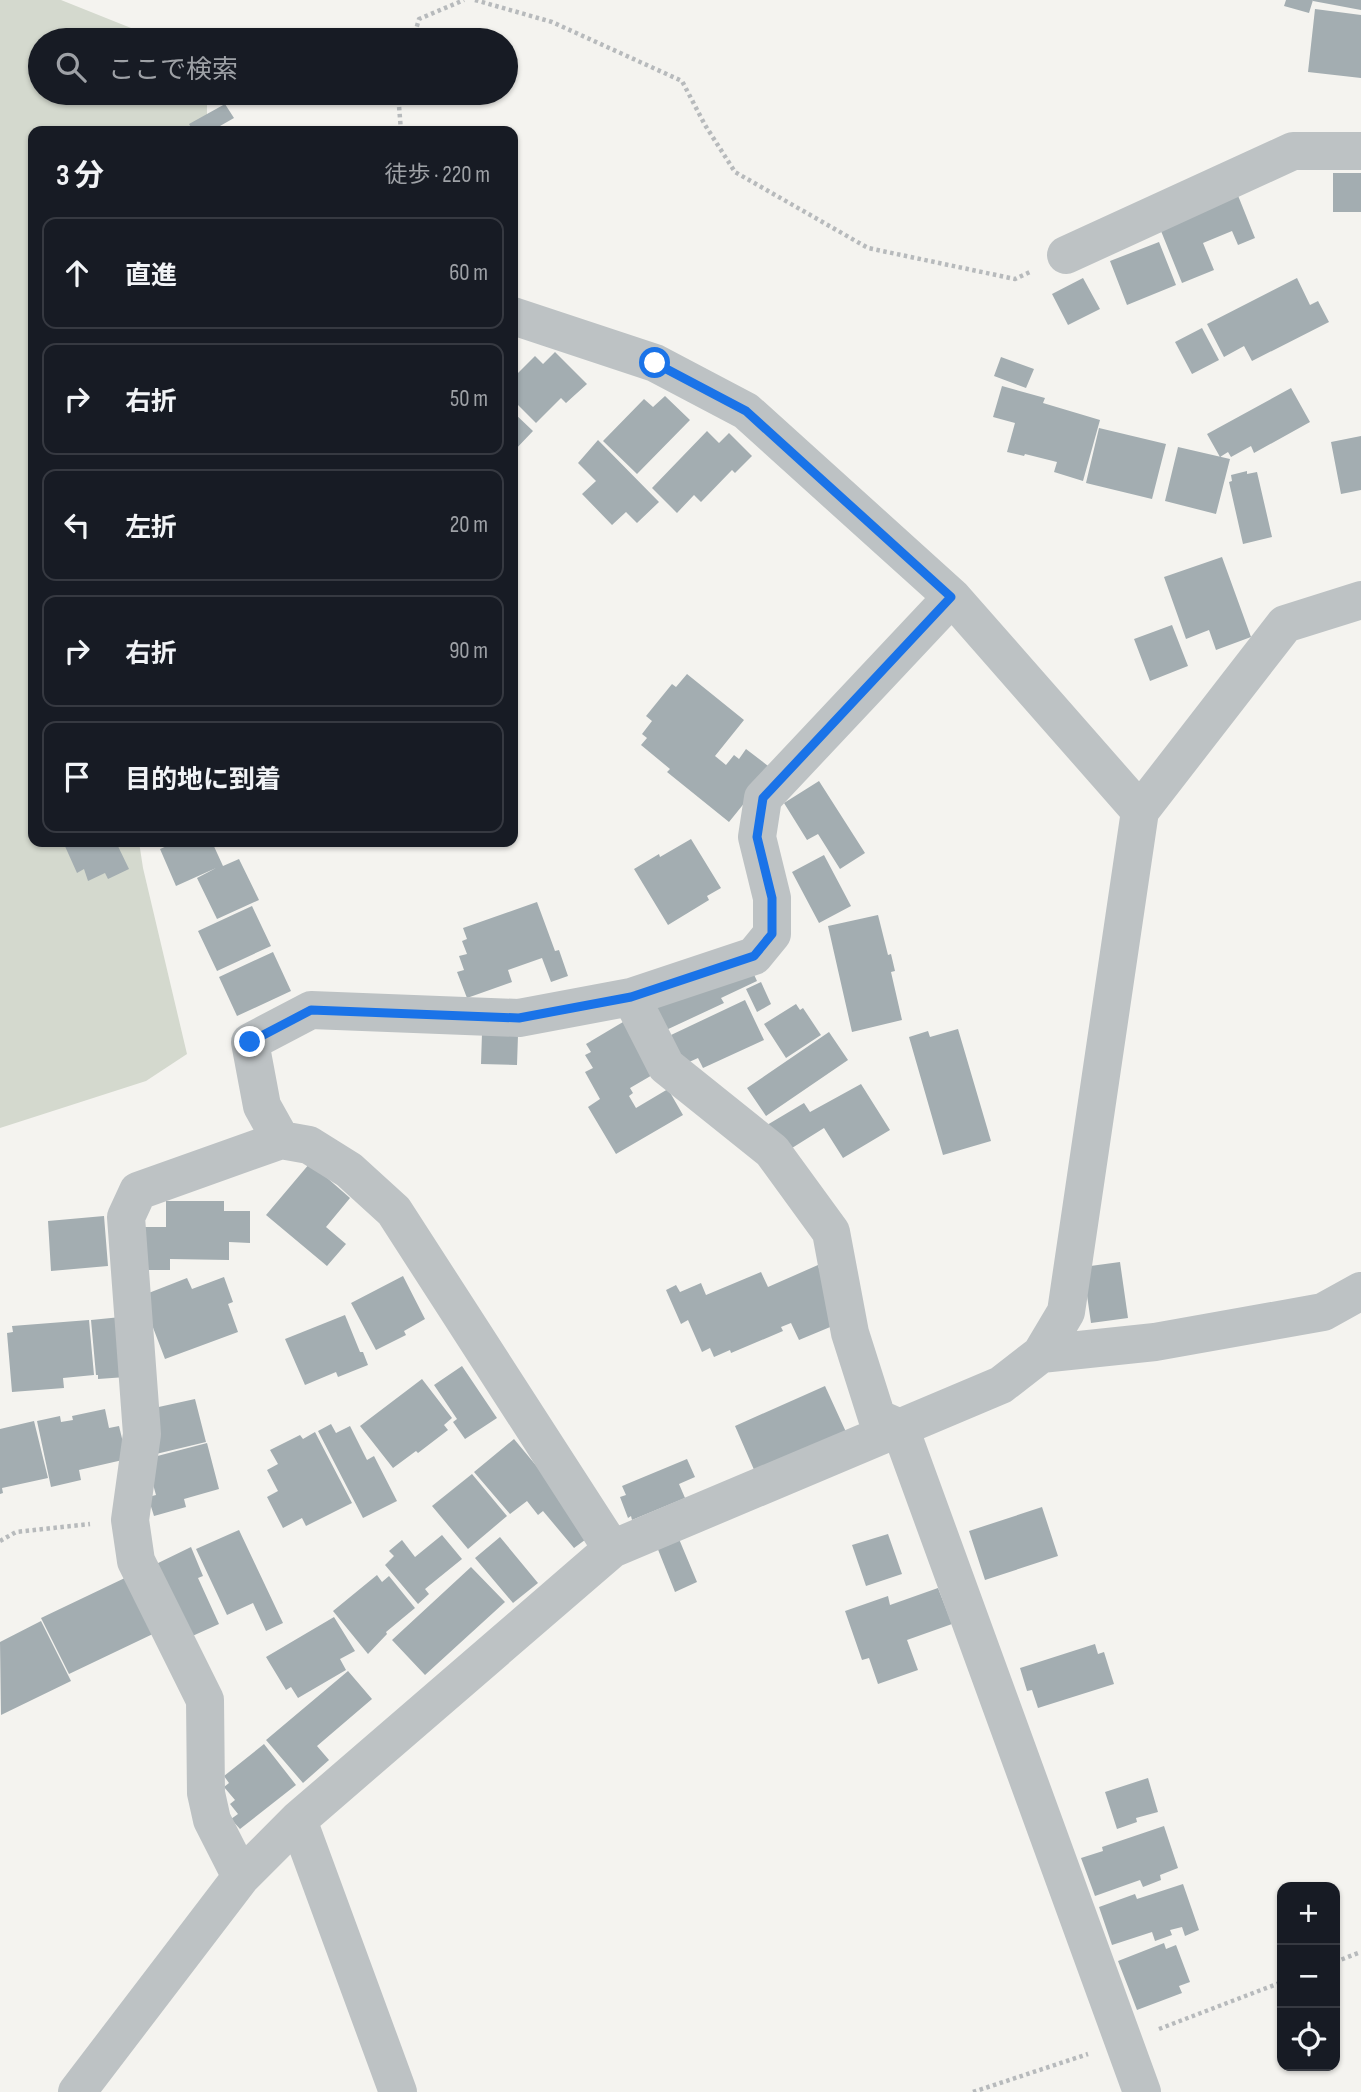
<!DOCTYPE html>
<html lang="ja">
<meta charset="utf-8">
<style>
body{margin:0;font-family:"Sofia Sans Condensed","Noto Sans JP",sans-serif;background:#242831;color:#f1f3f6}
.controls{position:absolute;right:21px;bottom:21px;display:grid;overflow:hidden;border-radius:14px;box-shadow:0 2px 5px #0004}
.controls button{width:63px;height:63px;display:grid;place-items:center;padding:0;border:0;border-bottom:2px solid #363941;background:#171b24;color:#f1f3f6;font:35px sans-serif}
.stop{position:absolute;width:21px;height:21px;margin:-16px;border:5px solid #1a73e8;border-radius:50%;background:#fff}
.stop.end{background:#1a73e8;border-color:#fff;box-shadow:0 2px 7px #0008}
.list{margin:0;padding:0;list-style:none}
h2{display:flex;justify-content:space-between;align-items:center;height:91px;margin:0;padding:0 28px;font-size:30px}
h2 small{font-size:23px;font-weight:400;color:#9ea1a6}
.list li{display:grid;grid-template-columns:46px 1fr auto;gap:21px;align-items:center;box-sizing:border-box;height:112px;margin:0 14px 14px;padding:0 14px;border:2px solid #363941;border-radius:14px}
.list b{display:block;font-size:26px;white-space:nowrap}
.list em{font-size:23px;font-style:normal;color:#9ea1a6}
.icon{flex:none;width:38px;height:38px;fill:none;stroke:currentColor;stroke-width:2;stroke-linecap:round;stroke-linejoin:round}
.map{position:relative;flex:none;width:1361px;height:2092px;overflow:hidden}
.search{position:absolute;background:#171b24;box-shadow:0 2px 5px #0004;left:28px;top:28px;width:490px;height:77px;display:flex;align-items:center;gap:18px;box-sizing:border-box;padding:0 24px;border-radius:38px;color:#9ea1a6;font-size:26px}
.panel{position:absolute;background:#171b24;box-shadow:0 2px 5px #0004;left:28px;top:126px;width:490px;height:721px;border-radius:14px}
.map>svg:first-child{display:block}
.green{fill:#d4d9ce}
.building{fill:#a3adb1}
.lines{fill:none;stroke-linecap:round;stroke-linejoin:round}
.path{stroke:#b7babc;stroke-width:4.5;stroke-dasharray:3.5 3.5;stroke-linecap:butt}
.minor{stroke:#bdc2c4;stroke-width:38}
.route{stroke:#1a73e8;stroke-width:9}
</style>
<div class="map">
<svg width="1361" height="2092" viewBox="0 0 1361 2092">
<rect width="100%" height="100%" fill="#f4f3ef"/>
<!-- green -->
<path class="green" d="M0 0H61L161 40H40V93H207V131H33V842H139L143 868 187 1054 146 1081 0 1128Z"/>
<!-- building -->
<path class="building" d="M1286 0H1313L1309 13 1284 6Z
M1313 0H1361V10L1313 1Z
M1315 9 1361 15V78L1308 72Z
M225 104 234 118 220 126 224 131H193L189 124Z
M1333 173H1361V212H1333Z
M1235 188 1255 238 1238 245 1232 231 1203 243 1214 270 1182 283 1159 226Z
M1159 242 1176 285 1127 305 1110 261Z
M1083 278 1100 309 1068 325 1052 294Z
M1297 278 1310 305 1318 301 1329 322 1252 361 1244 346 1224 357 1207 324Z
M1202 328 1219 360 1192 374 1175 342Z
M555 352 587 384 566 403 561 398 536 423 513 400V378L535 356 543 364Z
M1001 357 1034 369 1026 388 994 376Z
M1002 386 1045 398 1043 403 1100 420 1083 481 1054 472 1057 462 1025 454 1024 456 1007 452 1015 423 993 417Z
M1291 388 1310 422 1254 453 1251 446 1231 457 1228 452 1220 457 1207 434Z
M665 396 690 420 637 474 603 441 644 399 653 407Z
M513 412 533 431 513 452Z
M1099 428 1166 444 1152 499 1086 483Z
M707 431 719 443 729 433 752 456 735 473 732 470 701 502 694 495 677 513 652 488Z
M1361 436V490L1341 494 1331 442Z
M598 440 659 502 637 523 626 512 612 525 582 494 596 481 578 463Z
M1178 447 1230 459 1216 514 1165 501Z
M1247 471V474L1257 472 1272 537 1243 544 1229 482 1232 481 1231 475Z
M1222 557 1251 637 1216 650 1209 630 1186 639 1164 577Z
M1172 625 1188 666 1150 681 1134 639Z
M687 674 744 720 715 756 726 765 734 755 739 759 746 749 772 769 729 822 667 772 670 769 641 745 647 738 642 734 652 721 646 716 672 684 676 687Z
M819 781 865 853 840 869 818 834 807 840 784 803Z
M691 839 721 888 707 896 709 900 668 925 634 869 659 854 660 857Z
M70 842H116L129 869 108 879 105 873 88 881 84 869 77 873 64 844Z
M176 842H212L223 866 239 859 259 900 217 919 197 878 216 868 176 886 160 849Z
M824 855 851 906 819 923 792 872Z
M537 902 555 951 559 950 568 976 551 982 542 958 508 970 512 982 467 998 457 972 464 970 459 956 467 954 462 941 467 939 463 928Z
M252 906 271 946 217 971 198 931Z
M878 915 888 955 891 954 895 971 891 972 902 1020 852 1032 828 926Z
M273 952 291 991 237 1016 219 977Z
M750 966 757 981 721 998 724 1003 664 1031 653 1006Z
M761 982 771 1004 757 1012 746 989Z
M745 1000 764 1040 703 1068 698 1058 687 1063 682 1060 671 1035Z
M796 1004 800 1010 803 1008 821 1035 786 1058 764 1024Z
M623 1022 654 1074 630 1088 633 1093 629 1096 636 1108 668 1089 683 1115 616 1154 588 1107 600 1099 585 1072 593 1068 585 1055 591 1052 586 1044Z
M958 1029 991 1141 943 1155 909 1037 928 1031 930 1037Z
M829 1032 848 1060 766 1116 747 1088Z
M482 1033 518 1035 517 1065 481 1064Z
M861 1084 890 1130 843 1158 824 1128 784 1153 767 1125 804 1103 810 1112Z
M310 1163 350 1198 326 1227 346 1244 327 1266 266 1215Z
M166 1201H224V1211H250V1243L229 1242V1260L170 1259V1270H135L136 1227H166Z
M104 1216 108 1266 51 1271 48 1221Z
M1120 1262 1128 1318 1091 1323 1083 1267Z
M818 1265 835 1325 799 1340 791 1323 781 1327 783 1331 731 1353 730 1350 714 1357 710 1348 702 1352 688 1320 681 1324 666 1290 676 1285 680 1292 701 1283 706 1295 761 1272 768 1287Z
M403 1276 425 1319 404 1331 406 1335 376 1350 351 1303Z
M224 1277 233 1302 228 1304 238 1332 165 1359 141 1296 187 1278 192 1289Z
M345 1315 360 1352H363L368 1365 338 1377 336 1372 305 1385 285 1339Z
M121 1317 126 1377 98 1379V1375H96L91 1320Z
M89 1320 94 1375 63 1378 64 1388 12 1392 7 1333 13 1332 12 1326Z
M462 1366 497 1418 465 1439 453 1422 457 1419 434 1385Z
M422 1379 452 1418 444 1425 448 1430 418 1453 416 1451 393 1468 360 1426Z
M825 1386 846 1432 755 1472 735 1426Z
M195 1399 206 1442 156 1454 145 1410Z
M105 1409 109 1428 119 1426 127 1459 79 1470 81 1480 51 1487 37 1421 60 1416 61 1422 73 1420 72 1416Z
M34 1421 48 1478 2 1488 3 1493 0 1494V1429Z
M331 1424 336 1433 350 1426 367 1460 374 1456 397 1501 363 1518 318 1431Z
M315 1432 352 1503 306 1526 302 1518 283 1528 267 1497 278 1491 267 1470 278 1464 270 1450 300 1435 303 1439Z
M514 1439 593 1534 574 1548 543 1511 538 1515 527 1501 510 1514 474 1472Z
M207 1443 219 1489 184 1499 186 1507 154 1516 148 1497 156 1495 146 1459Z
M687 1459 695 1477 679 1484 685 1498 632 1520 631 1516 628 1518 620 1497 626 1495 622 1486Z
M472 1474 507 1516 468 1549 432 1506Z
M1042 1507 1058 1556 985 1580 969 1531Z
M239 1530 283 1623 266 1631 253 1603 227 1615 196 1549Z
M888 1534 902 1574 866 1586 852 1545Z
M442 1535 462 1559 425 1589 429 1594 418 1604 385 1565 394 1556 389 1551 402 1540 415 1557Z
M500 1537 538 1583 513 1603 475 1558Z
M679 1539 697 1582 675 1592 657 1547Z
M191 1547 203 1576 198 1578 219 1624 188 1638 154 1565Z
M471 1567 505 1602 425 1675 392 1640Z
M377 1575 382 1582 389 1576 415 1608 386 1632 387 1634 368 1654 333 1611Z
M129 1576 157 1632 69 1674 41 1618Z
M938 1588 952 1624 907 1640 918 1670 878 1684 869 1658 862 1660 845 1611 888 1596 890 1605Z
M334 1617 355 1651 340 1659 346 1670 298 1698 291 1687 286 1690 266 1657Z
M41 1621 71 1681 1 1715 0 1642Z
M1095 1644 1098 1654 1104 1652 1114 1684 1038 1708 1032 1690 1027 1691 1020 1668Z
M348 1671 372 1699 317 1746 329 1760 303 1783 266 1740Z
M264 1744 296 1785 240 1829 231 1819 238 1814 230 1804 235 1800 224 1787 229 1783 224 1776Z
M1148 1778 1158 1812 1136 1818 1137 1822 1117 1829 1105 1792Z
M1164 1826 1178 1868 1160 1875 1161 1880 1143 1887 1140 1880 1095 1896 1081 1858 1103 1851 1102 1847Z
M1183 1884 1199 1930 1185 1936 1182 1927 1170 1930 1172 1935 1155 1941 1152 1932 1112 1945 1099 1907 1135 1894 1137 1899Z
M1164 1943 1166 1949 1176 1945 1190 1982 1179 1986 1182 1993 1137 2010 1118 1961Z"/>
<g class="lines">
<!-- path -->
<path class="path" d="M475 0 552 22 682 81 705 125 735 172 868 248 1015 279 1030 272
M413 40 419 19 464 0
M398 93 401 131
M0 1541 16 1532 90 1524
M1335 1962 1361 1952
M1159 2029 1282 1982
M973 2092 1088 2054"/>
<!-- minor -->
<path class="minor" d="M1066 255 1293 151H1361
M513 316 655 363 746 411 952 597 1140 811
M631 997 666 1066 772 1151 831 1232 850 1333 877 1418 900 1428 1142 2092
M1041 1354 1155 1342 1323 1312 1361 1291
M612 1549 394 1211 349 1170 309 1145 281 1140 262 1106 250 1042 311 1010 519 1018 631 997 754 956 772 934V898L757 837 763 798 952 597
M298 1820 398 2092
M241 1877 212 1820 206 1793 205 1700 136 1561 130 1520 142 1434 126 1217 138 1191 281 1140
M77 2092 241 1877 298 1820 612 1549 1001 1385 1041 1354 1066 1312 1140 811 1285 624 1361 600"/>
</g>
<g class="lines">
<!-- route -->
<path class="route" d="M250 1042 311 1010 519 1018 631 997 754 956 772 934V898L757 837 763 798 951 597 746 411 655 363"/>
</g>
</svg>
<div class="controls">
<button>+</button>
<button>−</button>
<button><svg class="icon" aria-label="locate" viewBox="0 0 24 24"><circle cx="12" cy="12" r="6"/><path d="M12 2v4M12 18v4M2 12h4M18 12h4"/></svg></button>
</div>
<div class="stop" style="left:655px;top:363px"></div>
<div class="stop end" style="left:250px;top:1042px"></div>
<div class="search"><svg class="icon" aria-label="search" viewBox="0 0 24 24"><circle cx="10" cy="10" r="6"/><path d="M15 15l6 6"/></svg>ここで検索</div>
<section class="panel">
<h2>3 分<small>徒歩 · 220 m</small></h2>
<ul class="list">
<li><svg class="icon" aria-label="ahead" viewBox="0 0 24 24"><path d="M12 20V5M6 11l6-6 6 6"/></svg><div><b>直進</b></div><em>60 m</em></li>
<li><svg class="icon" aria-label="right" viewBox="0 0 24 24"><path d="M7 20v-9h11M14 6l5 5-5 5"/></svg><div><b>右折</b></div><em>50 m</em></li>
<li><svg class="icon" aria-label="left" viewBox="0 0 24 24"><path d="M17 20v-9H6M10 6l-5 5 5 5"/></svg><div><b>左折</b></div><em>20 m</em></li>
<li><svg class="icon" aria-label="right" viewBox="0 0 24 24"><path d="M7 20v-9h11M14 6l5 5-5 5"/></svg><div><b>右折</b></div><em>90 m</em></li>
<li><svg class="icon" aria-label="arrive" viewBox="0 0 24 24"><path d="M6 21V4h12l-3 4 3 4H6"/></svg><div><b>目的地に到着</b></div></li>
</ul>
</section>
</div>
